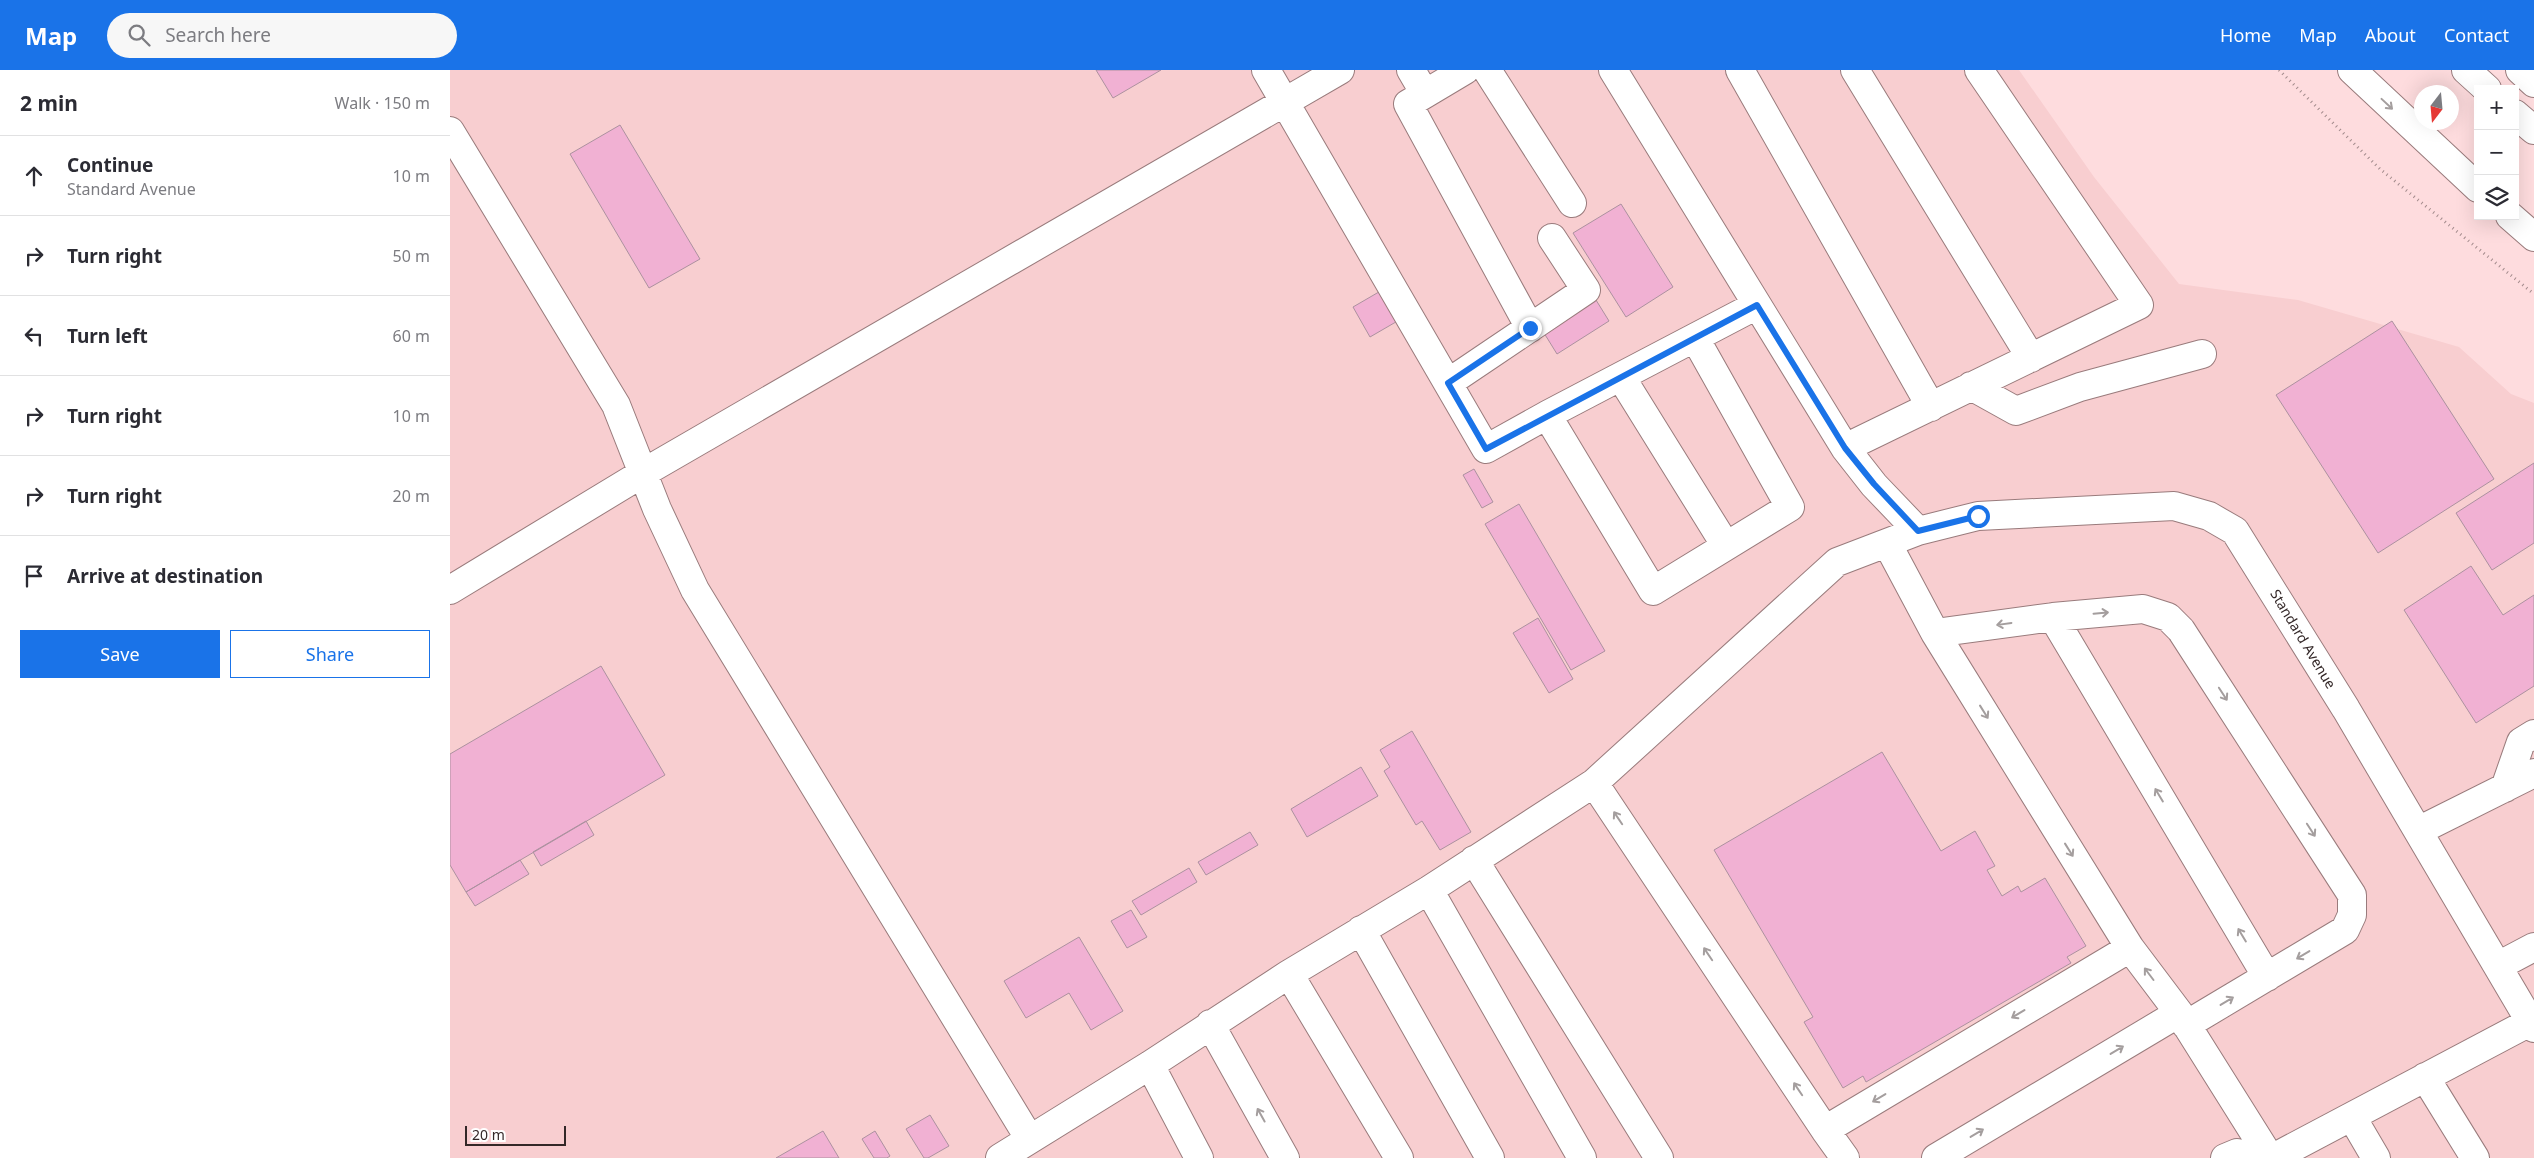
<!DOCTYPE html>
<meta charset="utf-8">
<style>
body{margin:0;font-family:"Noto Sans",sans-serif;background:#f7f7f7;color:#2b2b33}
.controls{position:absolute;right:15px;top:15px;display:grid;overflow:hidden;border-radius:0px;box-shadow:0 5px 20px #0002}
.controls button{width:45px;height:45px;display:grid;place-items:center;padding:0;border:0;border-bottom:1px solid #e1e1e2;background:#fff;color:#2b2b33;font:25px sans-serif}
.compass{position:absolute;left:1964px;top:15px;width:45px;height:45px;border-radius:50%;background:#fff;box-shadow:0 5px 20px #0002;rotate:196deg}
.scale{position:absolute;left:15px;bottom:12px;width:101px;box-sizing:border-box;padding-left:5px;border:2px solid #342828;border-top:0;font-size:14px;line-height:18px;white-space:nowrap;color:#342828;-webkit-text-stroke:4px #fff;paint-order:stroke}
.stop{position:absolute;width:15px;height:15px;margin:-11px;border:4px solid #1a73e8;border-radius:50%;background:#fff}
.stop.end{background:#1a73e8;border-color:#fff;box-shadow:0 1px 5px #0008}
.list{margin:0;padding:0;list-style:none}
h2{display:flex;justify-content:space-between;align-items:center;height:65px;margin:0;padding:0 20px;font-size:21px}
h2 small{font-size:16px;font-weight:400;color:#7c7c81}
.list li{display:grid;grid-template-columns:32px 1fr auto;gap:15px;align-items:center;box-sizing:border-box;height:80px;padding:0 20px;border-top:1px solid #e1e1e2}
.list b{display:block;font-size:19px;white-space:nowrap}
.list p{margin:0;font-size:16px;white-space:nowrap;color:#7c7c81}
.list em{font-size:16px;font-style:normal;color:#7c7c81}
.actions{display:flex;gap:10px;padding:15px 20px}
.actions a{flex:1;padding:11px 0;border:1px solid #1a73e8;border-radius:0px;text-align:center;font-size:18px;color:#1a73e8}
.actions .main{background:#1a73e8;color:#fff}
.icon{flex:none;width:28px;height:28px;fill:none;stroke:currentColor;stroke-width:2;stroke-linecap:round;stroke-linejoin:round}
.map{position:relative;flex:none;width:2084px;height:1088px;overflow:hidden}
header{display:flex;align-items:center;gap:30px;box-sizing:border-box;height:70px;padding:0 25px;background:#1a73e8;color:#fff}
header strong{font-size:24px}
nav{display:flex;gap:28px;margin-inline-start:auto;font-size:18px}
.search{width:350px;height:45px;background:#f7f7f7;display:flex;align-items:center;gap:12px;box-sizing:border-box;padding:0 18px;border-radius:28px;color:#7c7c81;font-size:19px}
main{display:flex}
aside{flex:1;background:#fff}
.map>svg:first-child{display:block}
.built{fill:#f8ced0}
.building{fill:#f1b1d3;stroke:#ac919f}
.lines{fill:none;stroke-linecap:round;stroke-linejoin:round}
.minor-casing{stroke:#997b7c;stroke-width:30}
.highway-casing{stroke:#997b7c;stroke-width:30}
.path{stroke:#a48c8d;stroke-width:3;stroke-dasharray:1 4;stroke-linecap:butt}
.minor{stroke:#fff;stroke-width:28}
.highway{stroke:#fff;stroke-width:28}
.oneway{stroke:#a49e9e}
.route{stroke:#1a73e8;stroke-width:6}
.labels{text-anchor:middle;stroke-width:4.5;stroke-linejoin:round;paint-order:stroke}
.street-label{font-size:14px;fill:#342828;stroke:#fff}
</style>
<header>
<strong>Map</strong>
<div class="search"><svg class="icon" aria-label="search" viewBox="0 0 24 24"><circle cx="10" cy="10" r="6"/><path d="M15 15l6 6"/></svg>Search here</div>
<nav><a>Home</a><a>Map</a><a>About</a><a>Contact</a></nav>
</header>
<main>
<aside>
<h2>2 min<small>Walk · 150 m</small></h2>
<ul class="list">
<li><svg class="icon" aria-label="ahead" viewBox="0 0 24 24"><path d="M12 20V5M6 11l6-6 6 6"/></svg><div><b>Continue</b><p>Standard Avenue</p></div><em>10 m</em></li>
<li><svg class="icon" aria-label="right" viewBox="0 0 24 24"><path d="M7 20v-9h11M14 6l5 5-5 5"/></svg><div><b>Turn right</b></div><em>50 m</em></li>
<li><svg class="icon" aria-label="left" viewBox="0 0 24 24"><path d="M17 20v-9H6M10 6l-5 5 5 5"/></svg><div><b>Turn left</b></div><em>60 m</em></li>
<li><svg class="icon" aria-label="right" viewBox="0 0 24 24"><path d="M7 20v-9h11M14 6l5 5-5 5"/></svg><div><b>Turn right</b></div><em>10 m</em></li>
<li><svg class="icon" aria-label="right" viewBox="0 0 24 24"><path d="M7 20v-9h11M14 6l5 5-5 5"/></svg><div><b>Turn right</b></div><em>20 m</em></li>
<li><svg class="icon" aria-label="arrive" viewBox="0 0 24 24"><path d="M6 21V4h12l-3 4 3 4H6"/></svg><div><b>Arrive at destination</b></div></li>
</ul>
<div class="actions"><a class="main">Save</a><a>Share</a></div>
</aside>
<div class="map">
<svg width="2084" height="1088" viewBox="0 0 2084 1088">
<rect width="100%" height="100%" fill="#fedcde"/>
<!-- built -->
<path class="built" d="M0 0H1569L1644 107 1729 214 1848 230 2009 277 2061 324 2084 333V1088H0Z"/>
<!-- building -->
<path class="building" d="M646 0H711L663 28Z
M170 55 250 189 199 218 120 84Z
M1171 134 1223 217 1176 247 1123 163Z
M934 219 951 249 920 267 903 237Z
M1146 230 1159 251 1107 284 1094 263Z
M1942 251 2044 409 1928 483 1826 325Z
M2084 393V473L2042 500 2006 443Z
M1024 399 1043 432 1032 438 1013 405Z
M1069 434 1155 581 1121 600 1035 454Z
M2021 496 2053 545 2084 525V616L2026 653 1954 540Z
M1088 548 1123 609 1099 623 1063 563Z
M151 596 215 705 16 822 0 795V684Z
M962 661 1021 762 990 780 972 751 966 755 934 701 940 697 930 680Z
M1432 682 1491 781 1525 761 1545 796 1537 800 1552 826 1568 816 1571 822 1595 808 1636 876 1617 887 1621 893 1416 1012 1413 1006 1393 1018 1354 952 1363 947 1264 780Z
M911 697 928 726 857 767 841 739Z
M136 751 144 765 91 796 83 782Z
M800 762 808 775 756 805 748 792Z
M70 790 79 804 25 836 16 822Z
M739 798 747 812 691 845 682 831Z
M681 840 697 867 677 878 661 851Z
M629 867 673 941 641 960 619 923 576 948 554 911Z
M480 1045 499 1076 478 1088H474L456 1059Z
M373 1061 389 1088H326Z
M425 1061 440 1086 437 1088H424L412 1069Z"/>
<g class="lines">
<defs>
<path id="minor" d="M816 0 1036 379 1097 345
M961 0 975 24
M1015 0 958 34 1080 258
M1037 0 1122 133
M1163 0 1395 378 1424 415 1468 461
M1290 0 1481 337
M1405 0 1581 288
M0 61 166 335 207 439 245 520 579 1068
M1245 268 1340 437 1203 521 1097 345 1307 235
M1171 307 1276 476
M998 313 1136 220 1102 168
M1521 316 1566 341 1630 317 1752 284
M1395 378 1689 235 1529 0
M1437 473 1485 563
M0 520 193 403 890 0
M1603 547 1817 907
M1144 713 1375 1060
M2055 718 2071 672 2084 664
M1968 761 2084 703
M1024 790 1209 1088
M979 820 1132 1088
M911 860 1040 1088
M1680 878 1485 563 1603 547 1693 539 1718 547 1731 560 1902 825V845L1895 860 1736 955
M2048 896 2084 877
M839 904 949 1088
M760 954 835 1088
M700 995 749 1088
M1975 1007 2025 1088
M1902 1047 1926 1088
M550 1088 700 995 839 904 979 820 1144 713 1387 492 1468 461 1528 446 1724 436 1759 446 1785 461 1896 639 2084 958
M1395 1088 1375 1060 1680 878 1729 943 1820 1088
M1486 1088 1729 943
M1775 1088 1787 1083 1815 1088
M1823 1088 2080 952"/>
<path id="highway" d="M1902 0 2028 118
M2016 0 2037 19
M2070 0 2084 13
M2065 44 2084 60
M2060 146 2084 167"/>
</defs>
<!-- minor casing -->
<use href="#minor" class="minor-casing"/>
<!-- highway casing -->
<use href="#highway" class="highway-casing"/>
<!-- path -->
<path class="path" d="M1829 0 1930 99 2084 224"/>
<!-- minor -->
<use href="#minor" class="minor"/>
<!-- highway -->
<use href="#highway" class="highway"/>
</g>
<!-- one-way arrows -->
<defs><path id="oneway-shaft" d="M-6 0H5M1.5-3L5.5 0L1.5 3" fill="none" stroke-width="1.6" stroke-linecap="round" stroke-linejoin="round" transform="scale(1.25)"/></defs>
<g class="oneway">
<use href="#oneway-shaft" transform="translate(1937 34) rotate(43)"/>
<use href="#oneway-shaft" transform="translate(1651 543) rotate(-5)"/>
<use href="#oneway-shaft" transform="translate(1554 554) rotate(172)"/>
<use href="#oneway-shaft" transform="translate(1773 624) rotate(57)"/>
<use href="#oneway-shaft" transform="translate(1534 642) rotate(58)"/>
<use href="#oneway-shaft" transform="translate(1709 725) rotate(-121)"/>
<use href="#oneway-shaft" transform="translate(1168 748) rotate(-124)"/>
<use href="#oneway-shaft" transform="translate(1861 760) rotate(57)"/>
<use href="#oneway-shaft" transform="translate(1619 780) rotate(58)"/>
<use href="#oneway-shaft" transform="translate(1792 865) rotate(-121)"/>
<use href="#oneway-shaft" transform="translate(1258 884) rotate(-124)"/>
<use href="#oneway-shaft" transform="translate(1853 885) rotate(149)"/>
<use href="#oneway-shaft" transform="translate(1699 904) rotate(-127)"/>
<use href="#oneway-shaft" transform="translate(1777 931) rotate(-31)"/>
<use href="#oneway-shaft" transform="translate(1568 944) rotate(149)"/>
<use href="#oneway-shaft" transform="translate(1667 980) rotate(-31)"/>
<use href="#oneway-shaft" transform="translate(1348 1019) rotate(-124)"/>
<use href="#oneway-shaft" transform="translate(1429 1028) rotate(149)"/>
<use href="#oneway-shaft" transform="translate(811 1045) rotate(-119)"/>
<use href="#oneway-shaft" transform="translate(1527 1063) rotate(-31)"/>
</g>
<g class="lines">
<!-- route -->
<path class="route" d="M1080 258 998 313 1036 379 1307 235 1395 378 1424 414 1468 461 1528 446"/>
</g>
<g class="labels">
<!-- street labels -->
<g class="street-label">
<text transform="translate(1853 569) rotate(59)" y="5">Standard Avenue</text>
</g>
</g>
</svg>
<div class="controls">
<button>+</button>
<button>−</button>
<button><svg class="icon" aria-label="layers" viewBox="0 0 24 24"><path d="M12 4l9 5-9 5-9-5zM3 14l9 5 9-5"/></svg></button>
</div>
<svg class="compass" viewBox="-18 -18 36 36"><path d="M0-13l5 13h-10z" fill="#e53935"/><path d="M0 13l5-13h-10z" fill="#7c7c81"/></svg>
<div class="scale">20 m</div>
<div class="stop" style="left:1528px;top:446px"></div>
<div class="stop end" style="left:1080px;top:258px"></div>
</div>
</main>
